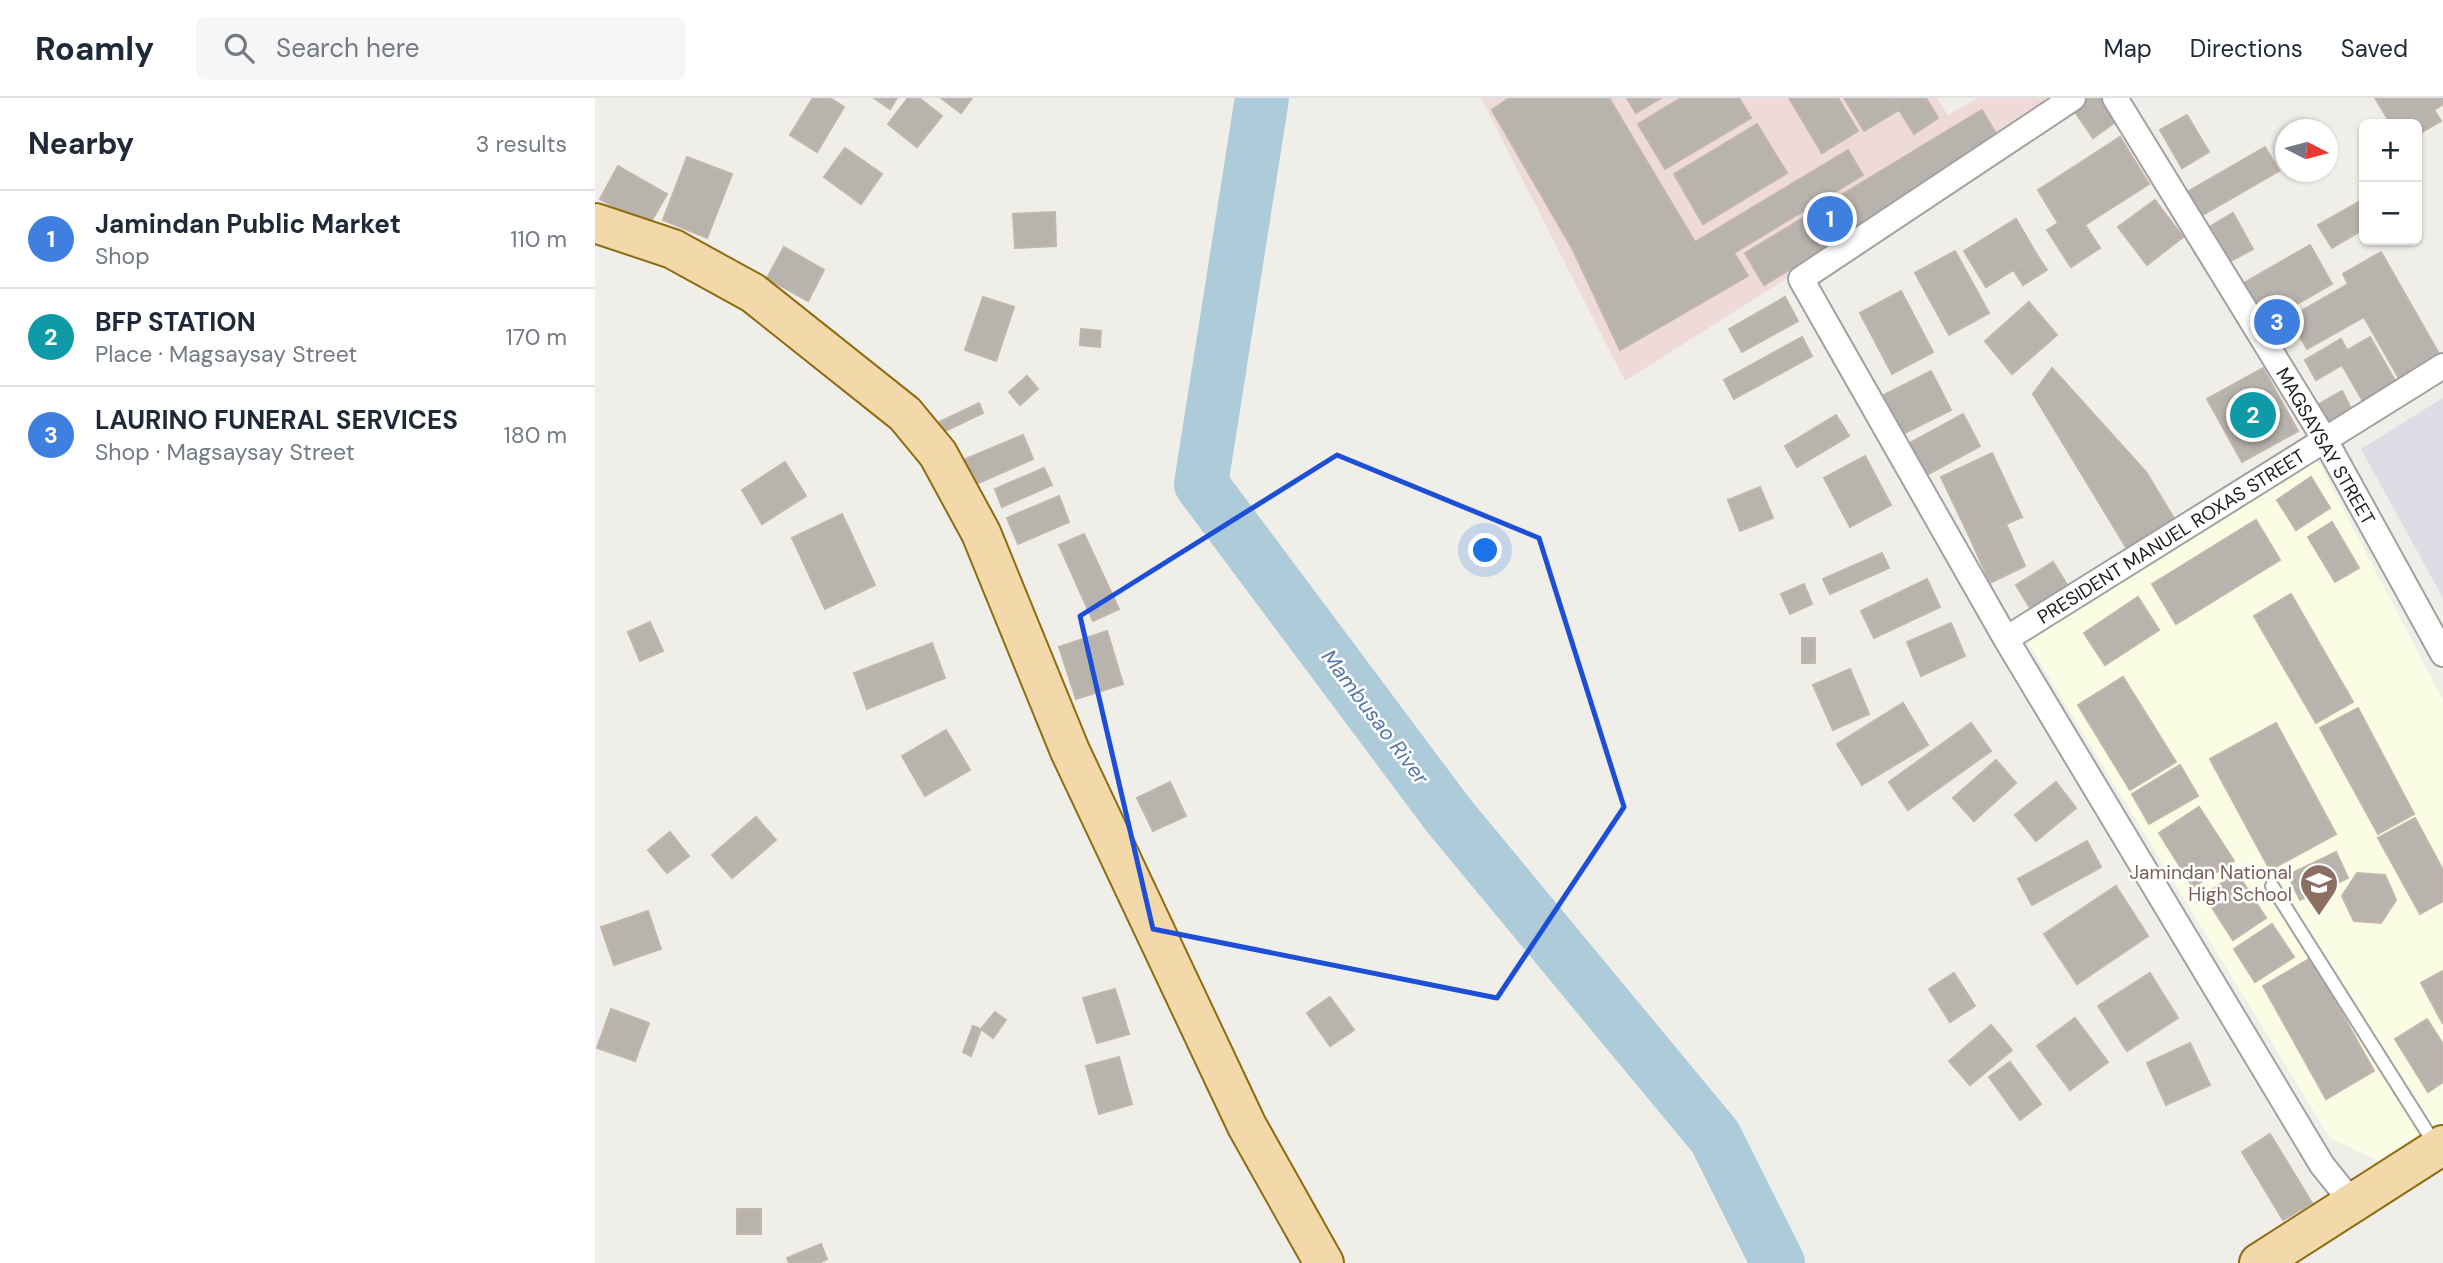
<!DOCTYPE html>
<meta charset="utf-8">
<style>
body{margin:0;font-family:"DM Sans",sans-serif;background:#f6f6f7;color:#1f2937}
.controls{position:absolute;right:21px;top:21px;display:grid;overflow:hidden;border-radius:10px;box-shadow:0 2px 5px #0004}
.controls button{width:63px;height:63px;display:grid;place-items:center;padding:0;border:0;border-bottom:2px solid #e0e1e3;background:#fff;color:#1f2937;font:35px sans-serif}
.compass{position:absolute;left:1680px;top:21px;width:63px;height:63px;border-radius:50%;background:#fff;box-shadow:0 2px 5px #0004;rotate:96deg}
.you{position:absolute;left:891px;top:453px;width:24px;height:24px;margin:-18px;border:5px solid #fff;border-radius:50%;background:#1a73e8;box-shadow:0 0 0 10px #1a73e833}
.badge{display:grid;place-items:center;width:46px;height:46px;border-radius:50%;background:#b45309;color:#fff;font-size:23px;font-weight:700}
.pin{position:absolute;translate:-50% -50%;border:4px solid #fff;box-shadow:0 2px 7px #0006}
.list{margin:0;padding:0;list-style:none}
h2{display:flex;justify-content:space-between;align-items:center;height:91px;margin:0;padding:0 28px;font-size:30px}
h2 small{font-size:23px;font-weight:400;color:#747a83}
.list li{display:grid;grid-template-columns:46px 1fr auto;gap:21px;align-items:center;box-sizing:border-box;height:98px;padding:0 28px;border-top:2px solid #e0e1e3}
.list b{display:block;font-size:26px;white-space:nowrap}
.list p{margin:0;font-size:23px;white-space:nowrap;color:#747a83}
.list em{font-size:23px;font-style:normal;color:#747a83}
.icon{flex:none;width:38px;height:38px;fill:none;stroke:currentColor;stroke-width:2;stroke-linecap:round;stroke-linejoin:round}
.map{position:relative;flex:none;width:1848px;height:1165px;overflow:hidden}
header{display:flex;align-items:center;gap:42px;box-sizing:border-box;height:98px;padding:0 35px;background:#fff;border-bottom:2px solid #e0e1e3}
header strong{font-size:33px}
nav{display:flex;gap:38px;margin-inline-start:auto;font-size:24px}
.search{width:490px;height:63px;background:#f6f6f7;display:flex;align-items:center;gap:18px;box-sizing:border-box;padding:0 24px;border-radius:10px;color:#747a83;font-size:26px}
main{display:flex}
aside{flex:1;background:#fff}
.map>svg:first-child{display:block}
.commercial{fill:#eedbd9}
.education{fill:#fafce4}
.plaza{fill:#dddce5}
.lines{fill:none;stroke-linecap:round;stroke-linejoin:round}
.river{stroke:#adcbd8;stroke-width:54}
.building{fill:#b9b3ad;stroke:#c0b6ab;stroke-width:2}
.service-casing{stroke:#a1a1a1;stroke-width:16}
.minor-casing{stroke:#a1a1a1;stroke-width:28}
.primary-casing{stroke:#8d6d10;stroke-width:42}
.service{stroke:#fff;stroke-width:12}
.minor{stroke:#fff;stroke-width:24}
.primary{stroke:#f3d9a9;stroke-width:38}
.marked{fill:none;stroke:#1d4ed8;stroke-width:5;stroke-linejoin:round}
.labels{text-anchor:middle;stroke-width:5;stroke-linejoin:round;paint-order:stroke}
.street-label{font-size:19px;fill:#202020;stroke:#fff}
.education-label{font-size:19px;fill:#785e54;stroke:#fff;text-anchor:end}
.water-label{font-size:21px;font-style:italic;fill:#5677a7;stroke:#fff}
</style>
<header>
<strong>Roamly</strong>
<div class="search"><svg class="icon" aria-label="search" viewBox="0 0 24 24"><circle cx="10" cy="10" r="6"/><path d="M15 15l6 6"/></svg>Search here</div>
<nav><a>Map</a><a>Directions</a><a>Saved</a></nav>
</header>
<main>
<aside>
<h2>Nearby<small>3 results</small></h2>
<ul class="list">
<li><span class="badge" style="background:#3f7fe0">1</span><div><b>Jamindan Public Market</b><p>Shop</p></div><em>110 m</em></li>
<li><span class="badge" style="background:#0f9aa8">2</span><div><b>BFP STATION</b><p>Place · Magsaysay Street</p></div><em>170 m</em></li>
<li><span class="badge" style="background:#3f7fe0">3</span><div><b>LAURINO FUNERAL SERVICES</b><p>Shop · Magsaysay Street</p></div><em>180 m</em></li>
</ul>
</aside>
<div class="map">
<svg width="1848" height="1165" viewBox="0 0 1848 1165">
<rect width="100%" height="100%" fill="#f0eee8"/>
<!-- commercial -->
<path class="commercial" d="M886 0H1342L1353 17 1382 0H1450L1456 13 1030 283Z"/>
<!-- education -->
<path class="education" d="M1722 361 1848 602V1036L1796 1069 1735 1040 1428 537Z"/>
<!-- plaza -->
<path class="plaza" d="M1848 300V500L1766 351Z"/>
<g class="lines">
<!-- river -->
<path class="river" d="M667 0 606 386 854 718 1120 1039 1183 1165"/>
</g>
<!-- building -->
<path class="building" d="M218 0H235L249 9 222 54 195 37Z
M279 0H302L295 11Z
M313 0H324L347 18 322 49 293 26Z
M346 0H377L366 15Z
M914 0H1014L1100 144 1253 52 1268 77 1139 155 1153 178 1025 252 977 150 897 12Z
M1032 0H1066L1041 15Z
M1086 0H1144L1156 20 1070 71 1043 26Z
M1194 0H1243L1263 33 1227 55Z
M1249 0H1297L1304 12 1269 33Z
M1297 0H1331L1343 20 1319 36Z
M1488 0H1512L1526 20 1498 40 1476 8Z
M1780 0H1848V6L1839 12 1846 23 1822 37V26H1796Z
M1387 12 1406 44 1169 187 1150 155Z
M1592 17 1614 54 1587 70 1565 32Z
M1162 26 1192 75 1108 126 1079 76Z
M1525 39 1554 86 1490 127 1505 150 1476 169 1452 132 1463 125 1443 92Z
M1670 49 1684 73 1606 118 1592 94Z
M250 50 287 76 266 106 229 79Z
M92 59 137 76 112 140 68 122Z
M23 68 72 96 53 129 5 101Z
M1769 101V131L1737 150 1723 127Z
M1560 102 1588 139 1552 167 1523 129Z
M460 114 461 148 420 150 418 116Z
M1638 115 1658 151 1636 163 1616 128Z
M1421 121 1442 157 1391 189 1369 153Z
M1715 147 1737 186 1662 229 1640 190Z
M189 149 229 172 213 203 172 180Z
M1360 153 1394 215 1354 237 1320 175Z
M1786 154 1847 261 1806 284 1769 219 1712 251 1694 220 1753 186 1748 176Z
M1442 157 1452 172 1428 187 1418 171Z
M1306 193 1338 254 1297 276 1265 215Z
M388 199 419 209 401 263 370 252Z
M1190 199 1203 223 1147 254 1134 231Z
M1434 204 1462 237 1417 276 1390 243Z
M486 231 506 233 505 249 485 247Z
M1207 239 1217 258 1139 301 1129 282Z
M1775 239 1803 288 1770 307 1742 258Z
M1746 241 1752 252 1742 258 1747 267 1721 282 1710 262Z
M1457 270 1551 374 1503 403 1438 296Z
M1668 270 1703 333 1647 364 1612 301Z
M1336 273 1356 312 1306 337 1287 298Z
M432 278 443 291 425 307 414 294Z
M1747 293 1756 310 1727 327 1717 310Z
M384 305 388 315 340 338 336 328Z
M1368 316 1385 348 1332 377 1315 345Z
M1241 317 1254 338 1202 369 1190 348Z
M428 337 438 361 379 387 368 362Z
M1397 355 1427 419 1376 442 1346 379Z
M1270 358 1296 407 1255 429 1229 380Z
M190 364 211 398 167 426 147 392Z
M449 370 457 387 407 409 400 391Z
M1551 374 1583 427 1535 456 1503 403Z
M1716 379 1735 410 1701 432 1682 402Z
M1165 389 1178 420 1145 433 1133 402Z
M464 398 474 424 423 446 412 420Z
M247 416 280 487 230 511 197 440Z
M1661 422 1685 462 1581 526 1557 486Z
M1737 424 1764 470 1740 484 1713 439Z
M1411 426 1430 468 1395 485 1376 442Z
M489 436 524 511 498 523 464 447Z
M1287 455 1294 470 1235 496 1228 481Z
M1458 464 1474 490 1437 513 1421 487Z
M1332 481 1345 509 1279 540 1266 513Z
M1209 486 1217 506 1195 516 1186 496Z
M1696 496 1758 604 1721 625 1659 518Z
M1543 499 1564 532 1510 567 1489 535Z
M55 524 68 553 45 563 33 534Z
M1356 525 1370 558 1326 578 1312 544Z
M512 533 528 586 481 601 464 549Z
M1207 540H1220V565H1207Z
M337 545 350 580 272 611 259 575Z
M1255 571 1274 616 1238 632 1218 587Z
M1528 579 1581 664 1535 692 1483 607Z
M1308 605 1333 647 1267 687 1242 646Z
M1763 610 1819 716 1783 736 1725 630Z
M1376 625 1396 653 1313 712 1294 684Z
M1681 625 1741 736 1675 772 1615 661Z
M351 632 375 672 330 698 307 658Z
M1401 662 1421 685 1379 723 1358 700Z
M1585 667 1603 698 1554 726 1537 696Z
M575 684 591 718 558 733 542 700Z
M1461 684 1481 710 1441 743 1420 717Z
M1604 709 1639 763 1598 789 1564 735Z
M161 719 181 742 137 780 117 757Z
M1820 720 1848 772V803L1825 816 1783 740Z
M75 734 94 758 72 775 53 752Z
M1492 743 1506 769 1437 807 1423 781Z
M1741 754 1753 780 1705 802 1693 777Z
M1642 775 1671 820 1638 842 1609 797Z
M1762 775 1790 777 1801 802 1786 825 1759 823 1747 798Z
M1521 788 1553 838 1482 886 1449 836Z
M53 813 66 851 19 867 6 829Z
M1677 826 1699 859 1660 884 1639 851Z
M1716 860 1779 973 1731 1001 1668 888Z
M1848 873V926L1826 885Z
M1359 875 1380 908 1355 924 1334 891Z
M1555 875 1583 920 1532 953 1503 908Z
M520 891 534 936 502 945 488 900Z
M735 899 759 932 735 948 712 915Z
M16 911 54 925 40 963 2 950Z
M400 914 411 922 398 940 386 931Z
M1480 920 1513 964 1475 992 1442 948Z
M1832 921 1848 946V984L1833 994 1800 941Z
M1396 927 1417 952 1375 987 1354 963Z
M378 928 386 931 376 958 368 954Z
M1595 945 1615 987 1571 1007 1552 965Z
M524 959 537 1006 504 1016 491 968Z
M1415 964 1446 1006 1425 1022 1394 979Z
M1675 1036 1717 1105 1688 1122 1647 1054Z
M142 1111H166V1136H142Z
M226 1146 232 1161 224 1165H194L192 1160Z"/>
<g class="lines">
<defs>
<path id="service" d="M1677 788 1841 1048"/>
<path id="minor" d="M1478 0 1206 181 1411 541 1727 1067 1756 1103
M1520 0 1730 342 1848 556
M1411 541 1848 268"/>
<path id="primary" d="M0 125 78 151 158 195 310 316 343 356 386 435 475 653 652 1028 729 1165
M1664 1165 1848 1047"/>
</defs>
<!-- service casing -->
<use href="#service" class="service-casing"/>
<!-- minor casing -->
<use href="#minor" class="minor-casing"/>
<!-- primary casing -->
<use href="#primary" class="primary-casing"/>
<!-- service -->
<use href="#service" class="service"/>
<!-- minor -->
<use href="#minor" class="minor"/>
<!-- primary -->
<use href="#primary" class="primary"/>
</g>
<!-- marked area -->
<path class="marked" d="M742 357 944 440 1029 709 902 900 558 831 485 518Z"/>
<!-- icons -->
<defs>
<symbol id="school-pin" viewBox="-11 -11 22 30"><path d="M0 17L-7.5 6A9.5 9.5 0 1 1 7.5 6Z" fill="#8d6e63" stroke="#fff"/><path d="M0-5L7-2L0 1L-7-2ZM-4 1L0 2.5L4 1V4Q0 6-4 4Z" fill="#fff"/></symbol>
</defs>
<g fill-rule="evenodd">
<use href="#school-pin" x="1702" y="763" width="44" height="60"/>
</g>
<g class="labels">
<!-- street labels -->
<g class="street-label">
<text transform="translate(1731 348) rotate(60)" y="7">MAGSAYSAY STREET</text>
<text transform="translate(1576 438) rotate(-32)" y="7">PRESIDENT MANUEL ROXAS STREET</text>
</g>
<!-- education labels -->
<g class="education-label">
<text x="1697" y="781">Jamindan National<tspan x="1697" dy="22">High School</tspan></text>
</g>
<!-- water labels -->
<g class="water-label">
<text transform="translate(780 619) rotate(53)" y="7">Mambusao River</text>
</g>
</g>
</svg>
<div class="controls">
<button>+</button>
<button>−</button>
</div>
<svg class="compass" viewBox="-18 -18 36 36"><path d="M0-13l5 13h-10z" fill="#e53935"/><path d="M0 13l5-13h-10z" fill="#747a83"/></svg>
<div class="you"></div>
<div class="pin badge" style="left:1235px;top:121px;background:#3f7fe0">1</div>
<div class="pin badge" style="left:1658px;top:317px;background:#0f9aa8">2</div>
<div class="pin badge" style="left:1682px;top:224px;background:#3f7fe0">3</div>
</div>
</main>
